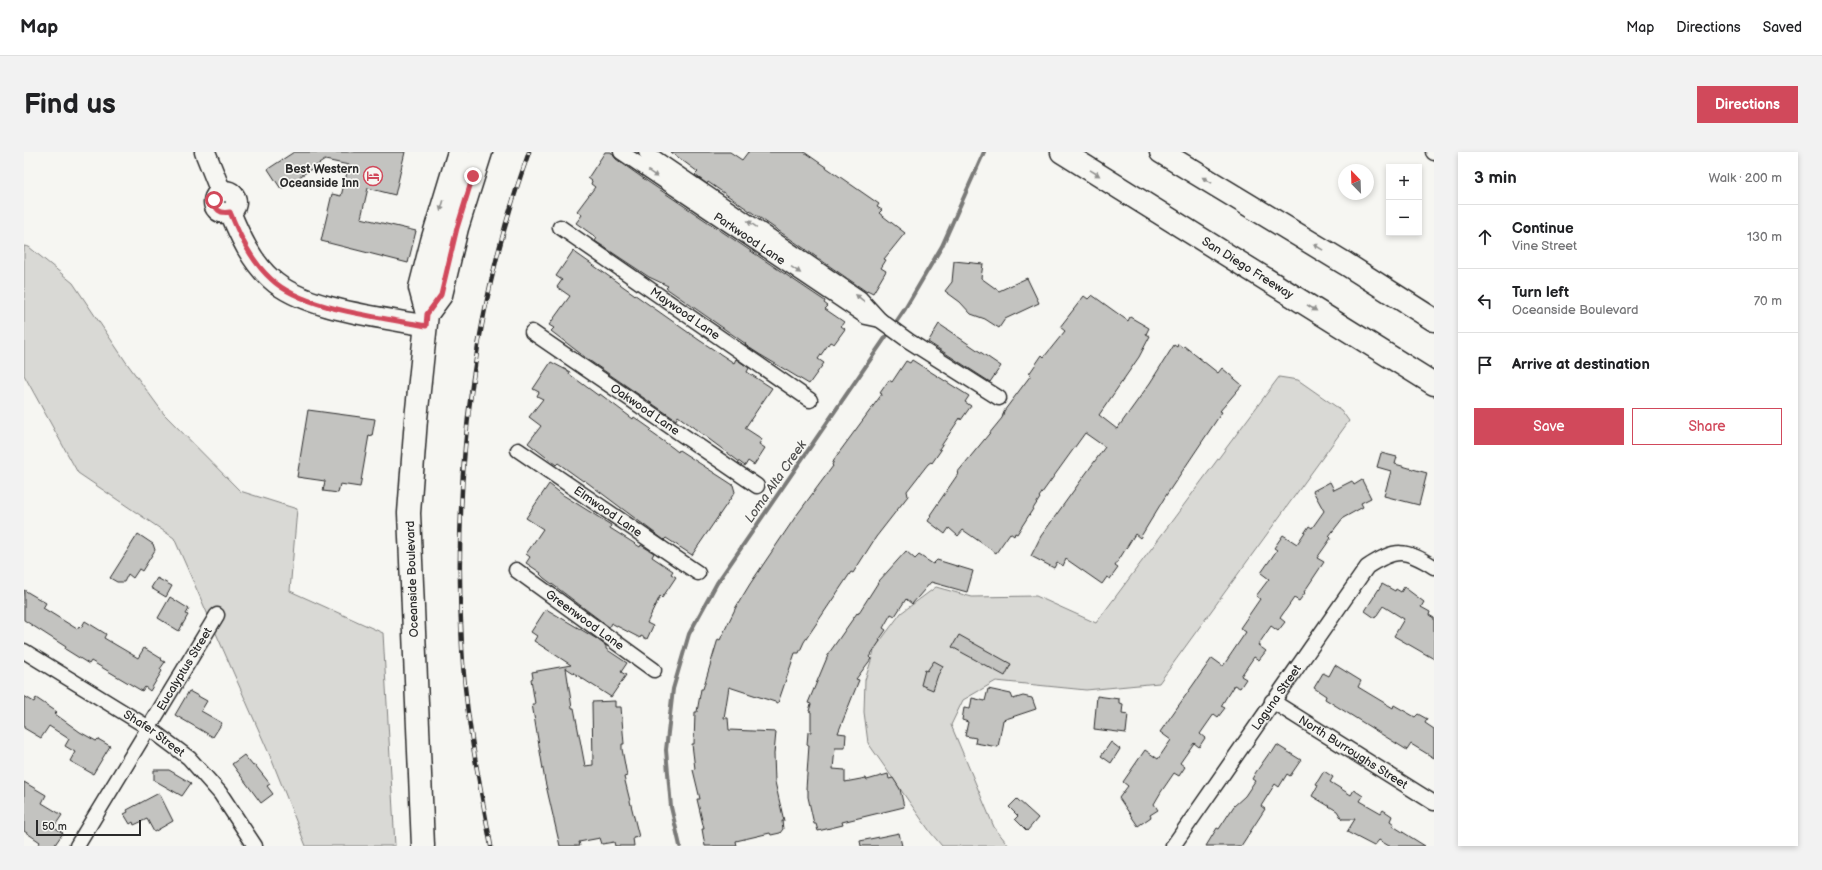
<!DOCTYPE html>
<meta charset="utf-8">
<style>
body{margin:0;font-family:"Balsamiq Sans",sans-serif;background:#f2f2f2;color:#202124}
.controls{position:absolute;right:12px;top:12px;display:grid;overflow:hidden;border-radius:0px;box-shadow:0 2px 6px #0003}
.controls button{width:36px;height:36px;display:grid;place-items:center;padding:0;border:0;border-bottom:1px solid #e0e0e0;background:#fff;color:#202124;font:20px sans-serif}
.compass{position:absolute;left:1314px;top:12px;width:36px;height:36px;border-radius:50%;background:#fff;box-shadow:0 2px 6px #0003;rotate:337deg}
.scale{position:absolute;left:12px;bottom:10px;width:105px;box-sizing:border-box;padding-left:4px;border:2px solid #2b2b2b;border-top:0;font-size:11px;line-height:14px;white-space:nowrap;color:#2b2b2b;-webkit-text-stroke:3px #f6f6f2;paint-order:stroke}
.stop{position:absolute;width:12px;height:12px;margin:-9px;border:3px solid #d1495b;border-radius:50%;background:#fff}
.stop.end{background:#d1495b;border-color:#fff;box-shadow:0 1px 4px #0008}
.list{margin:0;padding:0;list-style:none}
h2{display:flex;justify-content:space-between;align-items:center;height:52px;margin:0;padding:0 16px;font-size:17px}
h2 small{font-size:13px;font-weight:400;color:#757577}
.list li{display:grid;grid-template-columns:26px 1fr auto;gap:12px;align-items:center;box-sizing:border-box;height:64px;padding:0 16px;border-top:1px solid #e0e0e0}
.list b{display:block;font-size:15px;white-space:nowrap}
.list p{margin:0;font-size:13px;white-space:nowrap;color:#757577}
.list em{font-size:13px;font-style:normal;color:#757577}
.actions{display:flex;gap:8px;padding:12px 16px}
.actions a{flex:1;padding:9px 0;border:1px solid #d1495b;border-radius:0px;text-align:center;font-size:14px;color:#d1495b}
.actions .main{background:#d1495b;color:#fff}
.icon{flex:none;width:22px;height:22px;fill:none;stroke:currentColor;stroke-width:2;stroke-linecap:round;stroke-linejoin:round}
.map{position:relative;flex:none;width:1410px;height:694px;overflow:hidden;border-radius:0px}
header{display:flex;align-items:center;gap:24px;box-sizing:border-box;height:56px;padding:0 20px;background:#fff;border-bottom:1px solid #e0e0e0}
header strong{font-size:19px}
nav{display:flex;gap:22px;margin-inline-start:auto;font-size:14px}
.intro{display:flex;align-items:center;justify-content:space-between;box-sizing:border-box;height:96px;padding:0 24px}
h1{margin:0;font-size:28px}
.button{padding:10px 18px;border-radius:0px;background:#d1495b;color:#fff;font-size:14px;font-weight:700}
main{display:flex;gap:24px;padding:0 24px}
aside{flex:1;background:#fff;border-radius:0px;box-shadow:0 2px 6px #0003}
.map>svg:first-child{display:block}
.green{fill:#d9d9d5;stroke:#828280}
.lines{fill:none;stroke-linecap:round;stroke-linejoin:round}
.stream{stroke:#7a7a78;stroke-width:4}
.building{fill:#c3c3c0;stroke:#2b2b2b}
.street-casing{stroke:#2b2b2b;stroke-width:17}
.secondary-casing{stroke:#2b2b2b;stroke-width:23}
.primary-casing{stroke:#2b2b2b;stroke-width:25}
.highway-casing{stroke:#2b2b2b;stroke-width:25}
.street{stroke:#f6f6f2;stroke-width:14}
.secondary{stroke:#f6f6f2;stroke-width:20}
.primary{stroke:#f6f6f2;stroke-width:22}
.highway{stroke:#f6f6f2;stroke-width:22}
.rail-casing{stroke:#2b2b2b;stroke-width:4.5}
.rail{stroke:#f6f6f2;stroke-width:3;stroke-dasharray:9;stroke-linecap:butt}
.oneway{fill:#90908e}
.route{stroke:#d1495b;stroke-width:5}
.labels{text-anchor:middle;stroke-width:3.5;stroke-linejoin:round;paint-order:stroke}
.poi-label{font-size:12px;font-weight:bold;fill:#2b2b2b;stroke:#f6f6f2;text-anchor:end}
.street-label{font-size:12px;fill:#2b2b2b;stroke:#f6f6f2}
.water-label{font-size:13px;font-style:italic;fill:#525251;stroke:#f6f6f2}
</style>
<header>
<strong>Map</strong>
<nav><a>Map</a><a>Directions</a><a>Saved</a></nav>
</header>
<div class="intro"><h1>Find us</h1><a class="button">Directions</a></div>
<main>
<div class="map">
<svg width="1410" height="694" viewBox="0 0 1410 694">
<rect width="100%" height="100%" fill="#f6f6f2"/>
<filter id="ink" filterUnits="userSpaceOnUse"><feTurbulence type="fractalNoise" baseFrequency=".025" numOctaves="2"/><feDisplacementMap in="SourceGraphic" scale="8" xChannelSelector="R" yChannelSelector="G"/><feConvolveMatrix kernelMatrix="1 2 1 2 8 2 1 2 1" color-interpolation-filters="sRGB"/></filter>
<g filter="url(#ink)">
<!-- green -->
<path class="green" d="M0 94 5 95 49 131 102 210 140 262 216 339 273 357 266 439 359 481 371 694H282L247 606 150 386 54 321 0 223Z
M1255 225 1274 228 1317 258 1325 269 1135 531 1062 538 972 529 939 548 927 573 970 675 985 694H918L907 681 844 591 840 560 841 528 851 496 877 461 912 435 948 445 1012 444 1072 471Z"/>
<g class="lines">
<!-- stream -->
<path class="stream" d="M656 694 647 655 642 598 649 537 665 482 693 431 881 157 918 94 960 0"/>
</g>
<!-- building -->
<path class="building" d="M270 0H381L371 43 344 36 337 66 392 79 384 111 297 89 308 42 317 44 325 13 301 8 257 37 244 17Z
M581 0H587L592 7 623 29 801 149 800 151 804 154 801 157 820 170 817 174 821 177 810 192 806 190 794 207 800 211 785 232 735 202 721 193 722 192 642 136 644 134 625 125 571 89 573 86 552 71 558 63 553 59 571 35 567 32 568 29 564 26Z
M647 0H706L718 8 724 0H780L855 52 853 55 858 58 855 61 881 81 860 107 862 108 857 116 862 119 849 141 843 138V140L684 30 683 32 671 23 674 20Z
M549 99 675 188 710 211 712 207 725 216 723 220 748 236 721 276 738 287 735 292 741 296 730 313 724 309 721 314 654 264 652 268 566 209 527 179 530 176 525 173 546 144 533 135 538 128 532 124Z
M930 109 959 112 957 126 975 139 1003 126 1015 151 981 167 975 176 961 167 947 162 936 150 921 139 928 130Z
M1068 143 1104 169 1106 165 1125 176 1122 182 1126 184 1115 205 1075 263 1093 277 1126 231 1150 193 1153 195 1154 192 1159 196 1160 194 1194 221 1198 216 1218 233 1196 259 1198 260 1141 345 1116 386 1111 382 1091 414 1094 416 1086 427 1083 425 1078 432 1042 407 1039 414 1033 410 1030 416 1007 404 1017 384 1081 295 1061 281 1015 345 1016 346 993 382 991 381 990 384 986 381 972 401 939 378 934 384 925 376 921 382 904 369 907 364 906 363 934 322 933 321 978 266 980 259 1007 223 1005 222 1018 203 1020 205 1041 179 1036 175 1060 144 1064 147Z
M915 172 977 214 966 230 904 190Z
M888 208 945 244 941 250 947 254 937 268 936 266 915 297 917 298 908 311 907 310 904 312 883 339 884 344 852 385 829 421 827 420 780 490 775 501H771L754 551 705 535 700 566H704L705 578 752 580 750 602 751 630 760 669H758L759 677 756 681 747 683 746 681 712 689 713 694H681L678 677H680L673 647H676L669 618 671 617 668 592H670L671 560H673L677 537H679L694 487 696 488 712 455 726 432 772 364 809 314 808 313 811 306 858 242 856 241 865 228 868 230 882 209 886 211Z
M527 210 546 220 545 222 575 244 576 242 609 267 610 265 627 277 625 279 649 296 654 300 655 298 709 333 711 340 668 403 642 386 640 388 560 328 559 329 534 311 532 313 504 291 517 274 505 265 519 247 513 244 515 240 509 237Z
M284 258 351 267 348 284 345 283 336 335 316 332 314 341 299 339 301 329 273 325Z
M1357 301 1373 305 1371 312 1403 321 1395 353 1360 344 1367 319 1353 315Z
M1338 328 1347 346 1337 351 1339 355 1319 366 1305 384 1307 386 1293 406 1300 410 1280 440 1281 441 1275 449 1270 446 1256 466 1261 470 1254 479 1247 474 1234 493 1242 499 1235 508 1230 505 1217 524 1222 527 1216 536 1210 533 1197 554 1201 556 1194 565 1190 562 1176 582 1181 586 1175 595 1170 591 1156 611 1161 615 1155 624 1150 621 1137 640 1130 652 1134 658 1126 663 1127 665 1114 674 1095 646 1104 634 1099 630 1121 598 1134 607 1147 588 1136 580 1150 560 1188 506 1199 514 1222 480 1216 476 1236 447 1232 444 1245 427 1237 421 1253 398 1250 396 1259 383 1273 392 1285 374 1288 376 1300 359 1289 339 1306 330 1310 338 1328 329 1330 333Z
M525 332 539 343 587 373 586 376 616 395 617 393 630 401 628 405 649 419 647 422 652 425 638 446 636 444 623 471 629 474 623 487 617 484 616 486 587 471 585 475 520 426 516 422 517 421 502 411 506 405 502 402 519 377 502 366Z
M114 382 129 392 131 398 118 419 115 417 109 426 104 422 100 430H93L86 426Z
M882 399 891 407 895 403 909 412 913 408 949 419 943 440 907 430 888 452 882 447 871 464 867 462 859 476 862 478 855 488 856 489 845 505 847 507 832 527 835 528 814 581 822 582 821 596H811L809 617 821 618V630L842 626 843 628 864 622 865 627 869 626 876 637 880 655 818 670 819 673 794 679 792 672H790L784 645V638L782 637 785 593H783L784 580H787V560L785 559 787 552 784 551 805 501 833 461 834 462 855 429Z
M133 426 148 434 142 445 127 436Z
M1358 432 1371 439 1372 437 1377 440 1380 435 1400 450 1397 455 1406 460 1405 463 1410 466V507L1370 484 1380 467 1359 454 1351 466 1341 459Z
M0 438 22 451 19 456 53 477 55 474 57 476 61 469 82 482 80 486 114 506 120 496 138 507 137 508 141 510 136 517 138 519 126 539 121 535 118 539 67 509 65 512 41 497 42 495 0 468Z
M146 445 165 457 162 462 164 463 155 479 134 466Z
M522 457 573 487 582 494V497L603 511 597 520 602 523 587 545 542 516 548 556H550L561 614 569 613 568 550 591 549V555H597L600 592H598V597L603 624 600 625 615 685 609 686 610 694H591L590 690 578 692 576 686 555 690 556 694H536L521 629 508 552H511L507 527 509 526 508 520 547 513 510 489 513 484 507 480Z
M935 483 987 512 981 524 928 495Z
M910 509 919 514 914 523 909 538 897 533 901 518 903 519Z
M1311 513 1337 529 1334 535 1369 556 1370 553 1391 565 1394 562 1403 567 1401 571 1410 577V606L1387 592 1383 598 1301 547 1302 544 1290 536 1299 521 1305 524Z
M964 537 987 542 989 547 999 544 1008 546 1012 557 979 568 974 595 951 591 952 586 941 584 944 570 938 568 940 556 946 557 948 546 961 549Z
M165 539 183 549 177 559 198 571 189 585 151 563Z
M0 544 10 550 12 546 33 560 31 562 56 580 72 589 74 587 86 594 69 622 46 609 51 600 41 594 45 587 25 574 17 586 0 576Z
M1073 544 1095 547V551L1099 552 1098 561 1104 562 1102 581 1070 577Z
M1087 590 1096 597 1087 611 1077 604Z
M1253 593 1277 608 1266 624 1263 622 1255 635 1251 632 1237 654 1241 657 1217 694H1182L1193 676 1195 677 1210 654 1221 644 1231 629 1228 627 1232 620 1246 600 1248 601Z
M220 603 229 614 231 613 246 632 243 634 249 642 237 651 208 612Z
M130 618H145L167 631 158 644 130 628Z
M1300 619 1309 625 1306 630 1327 643 1330 638 1339 644 1336 649 1357 661 1359 658 1368 664 1366 669 1370 672 1369 674 1401 694H1365L1355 688 1350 694 1323 680 1331 667H1318L1313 659 1288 644 1294 633 1292 632Z
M0 630 22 643 18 651 38 663 30 675 39 681 30 694H13L16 690 0 679Z
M135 641 149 669 130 680 123 667 110 673 109 670 106 672 100 662 104 660 103 658Z
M993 647 1014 666 1003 679 991 667 994 664 985 655Z
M875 681 878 694H837L836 689Z"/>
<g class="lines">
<defs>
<g id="street">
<path id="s1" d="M597 0 842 165 856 168 836 146 622 0"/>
<path d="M1409 0 1410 1"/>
<path id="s2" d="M536 75 786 248"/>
<path d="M856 168 885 189 975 246"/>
<path id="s3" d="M508 180 733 334"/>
<path id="s4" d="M494 298 674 421"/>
<path id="s5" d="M492 418 630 518"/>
<path id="s6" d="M0 499 125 576 165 606 196 641 231 694"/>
<path id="s7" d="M1248 549 1410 651"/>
<path id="s8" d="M53 694 193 463"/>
<path id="s9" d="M1149 694 1343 415C1372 396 1381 397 1410 415"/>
</g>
<path id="secondary" d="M181 0 197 40
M190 50a11 11 0 1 1 22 0a11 11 0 1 1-22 0Z
M206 60C216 84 227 109 247 127 280 158 358 165 402 174"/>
<path id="primary" d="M403 162 417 143 433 76 457 0
M399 694 385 361 392 267 403 162 396 136 408 89 435 0"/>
<g id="highway">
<path id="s10" d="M1038 0 1410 232"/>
<path d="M1137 0 1322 112 1410 168"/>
</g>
</defs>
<!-- street casing -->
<use href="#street" class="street-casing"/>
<!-- secondary casing -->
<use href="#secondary" class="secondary-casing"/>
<!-- primary casing -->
<use href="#primary" class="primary-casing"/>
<!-- highway casing -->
<use href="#highway" class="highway-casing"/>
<!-- street -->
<use href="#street" class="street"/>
<!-- secondary -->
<use href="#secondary" class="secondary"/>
<!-- primary -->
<use href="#primary" class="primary"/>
<!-- highway -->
<use href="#highway" class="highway"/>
<defs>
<path id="rail" d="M467 694C455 628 441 562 438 495 429 327 448 158 505 0"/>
</defs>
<!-- rail casing -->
<use href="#rail" class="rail-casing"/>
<!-- rail -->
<use href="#rail" class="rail"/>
</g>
<!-- one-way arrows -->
<defs><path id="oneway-solid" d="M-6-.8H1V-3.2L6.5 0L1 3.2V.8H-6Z"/></defs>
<g class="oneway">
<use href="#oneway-solid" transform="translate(1071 21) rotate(32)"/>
<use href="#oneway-solid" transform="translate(629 22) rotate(34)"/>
<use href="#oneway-solid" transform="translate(1183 28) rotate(-149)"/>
<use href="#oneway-solid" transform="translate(418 54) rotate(107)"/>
<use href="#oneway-solid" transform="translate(728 72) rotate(-146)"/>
<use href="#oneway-solid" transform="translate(1294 95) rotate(-149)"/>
<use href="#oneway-solid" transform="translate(772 118) rotate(34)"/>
<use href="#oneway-solid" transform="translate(836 146) rotate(-141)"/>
<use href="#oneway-solid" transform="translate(1288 156) rotate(32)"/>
</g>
</g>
<g class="lines" filter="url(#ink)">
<!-- route -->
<path class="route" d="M190 48C191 58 196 62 206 60 216 84 227 109 247 127 279 158 358 165 402 174L403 162 417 143 433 76 449 24"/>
</g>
<!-- icons -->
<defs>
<symbol id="hotel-ring" viewBox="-11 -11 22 22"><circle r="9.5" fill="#f6f6f2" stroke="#d1495b" stroke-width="1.5"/><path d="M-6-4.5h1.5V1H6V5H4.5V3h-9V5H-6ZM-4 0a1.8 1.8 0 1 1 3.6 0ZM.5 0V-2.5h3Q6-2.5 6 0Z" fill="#d1495b"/></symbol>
</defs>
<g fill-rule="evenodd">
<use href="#hotel-ring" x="338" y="13" width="22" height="22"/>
</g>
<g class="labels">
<!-- poi labels -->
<g class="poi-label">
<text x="335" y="21">Best Western<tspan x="335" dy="14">Oceanside Inn</tspan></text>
</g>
<!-- street labels -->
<g class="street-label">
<text dy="4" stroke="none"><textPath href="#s1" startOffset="155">Parkwood Lane</textPath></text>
<text dy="4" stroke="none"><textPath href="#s10" startOffset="219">San Diego Freeway</textPath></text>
<text dy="4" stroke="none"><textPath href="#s2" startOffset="152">Maywood Lane</textPath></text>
<text dy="4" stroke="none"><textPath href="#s3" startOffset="137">Oakwood Lane</textPath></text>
<text dy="4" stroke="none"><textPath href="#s4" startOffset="109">Elmwood Lane</textPath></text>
<text transform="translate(388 427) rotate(-92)" y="4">Oceanside Boulevard</text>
<text dy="4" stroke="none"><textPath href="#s5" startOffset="85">Greenwood Lane</textPath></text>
<text dy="4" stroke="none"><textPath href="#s8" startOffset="207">Eucalyptus Street</textPath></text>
<text dy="4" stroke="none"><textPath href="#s9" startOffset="181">Laguna Street</textPath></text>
<text dy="4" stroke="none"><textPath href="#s6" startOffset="154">Shafer Street</textPath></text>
<text dy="4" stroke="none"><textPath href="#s7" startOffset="96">North Burroughs Street</textPath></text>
</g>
<!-- water labels -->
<g class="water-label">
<text transform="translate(751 329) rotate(-55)" y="5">Loma Alta Creek</text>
</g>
</g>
</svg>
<div class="controls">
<button>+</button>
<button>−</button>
</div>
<svg class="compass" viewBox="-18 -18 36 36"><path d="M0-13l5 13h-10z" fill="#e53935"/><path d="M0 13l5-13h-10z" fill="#757577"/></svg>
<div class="scale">50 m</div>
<div class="stop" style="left:190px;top:48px"></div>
<div class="stop end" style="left:449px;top:24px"></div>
</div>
<aside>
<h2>3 min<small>Walk · 200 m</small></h2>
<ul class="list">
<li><svg class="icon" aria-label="ahead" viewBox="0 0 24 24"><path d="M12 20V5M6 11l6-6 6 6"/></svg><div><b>Continue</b><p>Vine Street</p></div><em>130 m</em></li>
<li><svg class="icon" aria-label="left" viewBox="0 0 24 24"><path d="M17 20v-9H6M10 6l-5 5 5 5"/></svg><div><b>Turn left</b><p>Oceanside Boulevard</p></div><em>70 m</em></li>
<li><svg class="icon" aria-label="arrive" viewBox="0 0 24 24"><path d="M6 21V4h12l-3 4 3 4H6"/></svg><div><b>Arrive at destination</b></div></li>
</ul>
<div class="actions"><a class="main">Save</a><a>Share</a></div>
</aside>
</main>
